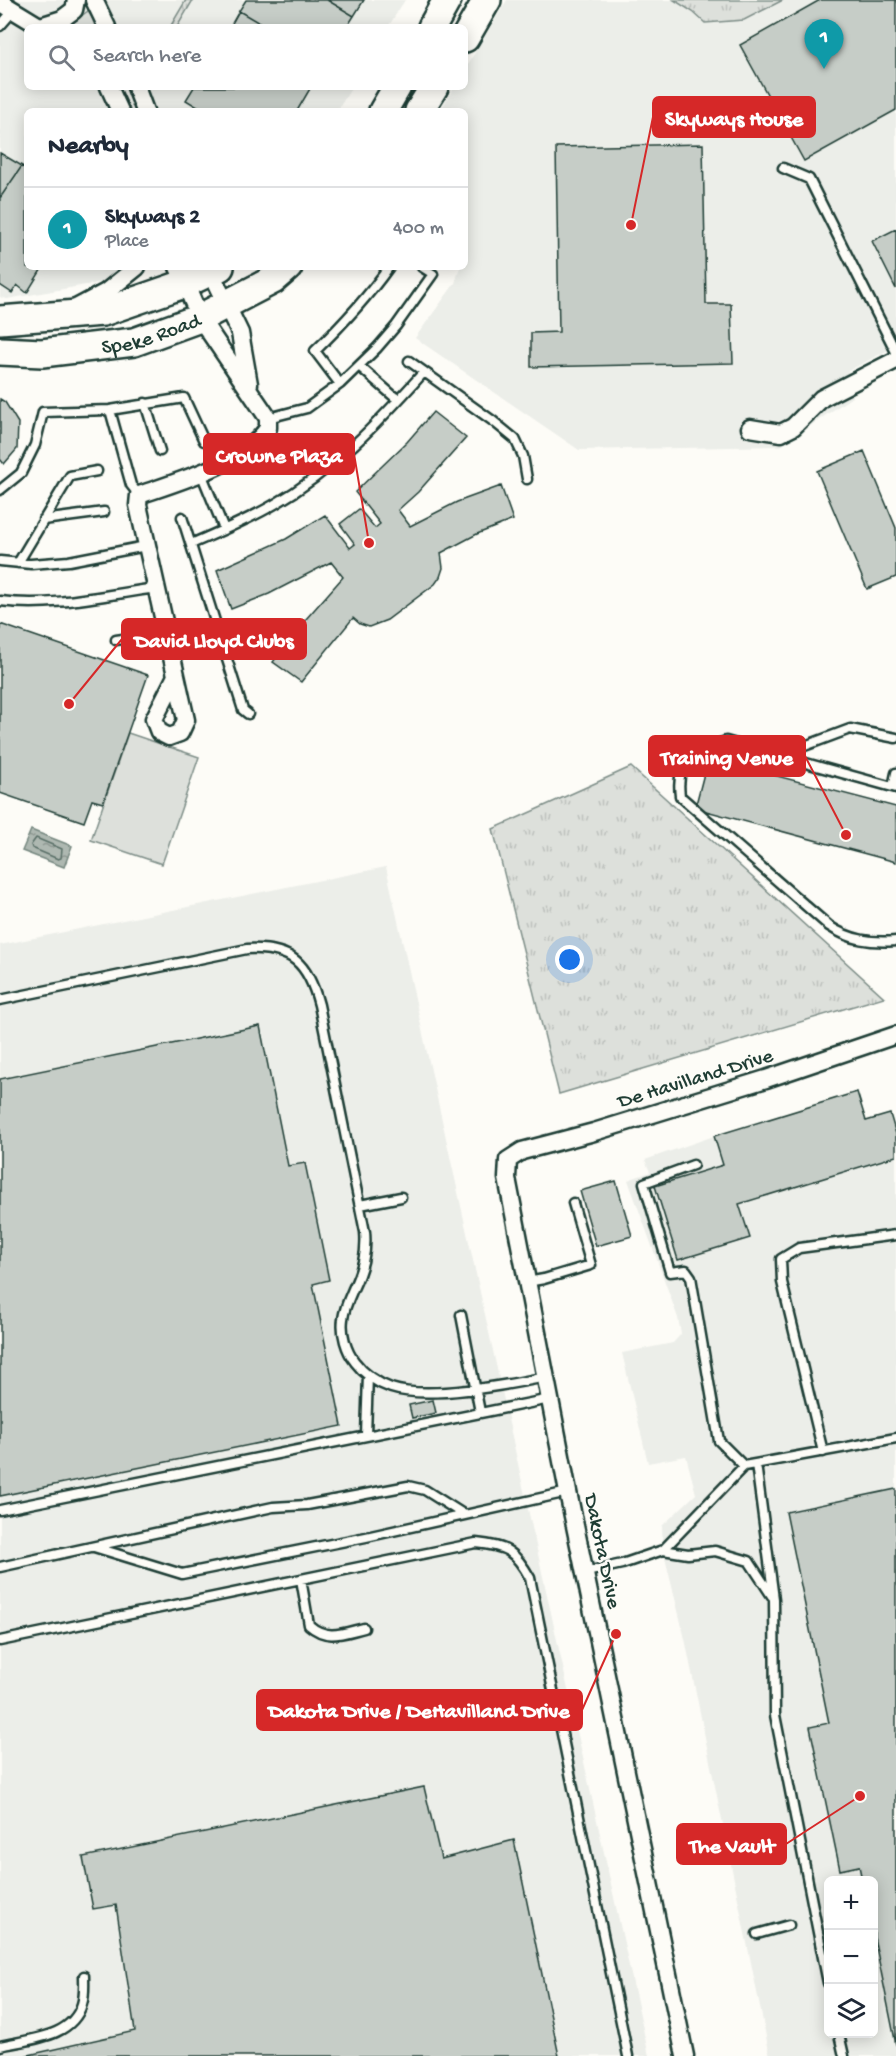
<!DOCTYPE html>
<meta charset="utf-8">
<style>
body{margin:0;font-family:"Gochi Hand",sans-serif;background:#f6f6f7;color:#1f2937}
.controls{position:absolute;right:18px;bottom:18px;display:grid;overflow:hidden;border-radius:9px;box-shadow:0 3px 15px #0003}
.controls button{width:54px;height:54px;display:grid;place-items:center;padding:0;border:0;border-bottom:2px solid #e0e1e3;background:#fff;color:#1f2937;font:30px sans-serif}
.you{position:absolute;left:570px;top:960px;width:21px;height:21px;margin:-15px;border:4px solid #fff;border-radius:50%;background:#1a73e8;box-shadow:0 0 0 9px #1a73e833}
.badge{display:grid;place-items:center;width:39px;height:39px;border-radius:50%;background:#1f3d34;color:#fff;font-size:20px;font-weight:700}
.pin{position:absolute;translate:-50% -50px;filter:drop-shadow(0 2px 3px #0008)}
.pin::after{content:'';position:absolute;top:32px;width:21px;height:18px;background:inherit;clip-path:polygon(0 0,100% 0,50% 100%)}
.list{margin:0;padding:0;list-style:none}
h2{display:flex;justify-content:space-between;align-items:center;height:78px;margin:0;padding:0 24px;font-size:26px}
h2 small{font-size:20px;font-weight:400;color:#747a83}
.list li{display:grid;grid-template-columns:39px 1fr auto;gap:18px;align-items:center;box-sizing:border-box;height:84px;padding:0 24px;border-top:2px solid #e0e1e3}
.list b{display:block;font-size:22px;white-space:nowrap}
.list p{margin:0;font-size:20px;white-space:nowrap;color:#747a83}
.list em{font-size:20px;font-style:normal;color:#747a83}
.icon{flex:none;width:33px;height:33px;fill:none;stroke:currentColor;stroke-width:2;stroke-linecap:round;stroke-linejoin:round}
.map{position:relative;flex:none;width:896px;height:2056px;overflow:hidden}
.search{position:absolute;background:#fff;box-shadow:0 3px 15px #0003;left:24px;top:24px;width:444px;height:66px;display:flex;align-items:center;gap:15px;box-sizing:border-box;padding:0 21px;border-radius:9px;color:#747a83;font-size:22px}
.panel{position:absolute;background:#fff;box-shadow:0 3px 15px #0003;left:24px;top:108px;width:444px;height:162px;border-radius:9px}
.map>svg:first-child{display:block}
.built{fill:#eceee9;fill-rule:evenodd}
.grass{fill:url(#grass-tufts);stroke:#7e8e88;stroke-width:1.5}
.pitch{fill:#dde0db;stroke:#7e8e88;stroke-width:1.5}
.water{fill:url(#water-ripples);stroke:#75877f;stroke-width:1.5}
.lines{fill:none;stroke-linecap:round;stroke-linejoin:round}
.shore{stroke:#586e66;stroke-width:1.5}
.building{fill:#c6cdc7;stroke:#1f3d34;stroke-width:1.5}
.service-casing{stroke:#1f3d34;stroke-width:13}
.minor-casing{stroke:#1f3d34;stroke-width:21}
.trunk-casing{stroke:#1f3d34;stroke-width:32}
.service{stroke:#fdfcf7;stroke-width:8}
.minor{stroke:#fdfcf7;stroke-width:16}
.trunk{stroke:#fdfcf7;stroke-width:27}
.labels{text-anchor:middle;stroke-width:5;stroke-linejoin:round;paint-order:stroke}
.street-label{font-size:21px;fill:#1f3d34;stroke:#fdfcf7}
.leader{fill:none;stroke:#d62828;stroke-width:2}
.callout-dot{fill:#d62828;stroke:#fdfcf7;stroke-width:2}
.callout{fill:#d62828;stroke:#d62828;stroke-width:2}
.callout-label{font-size:22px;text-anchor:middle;font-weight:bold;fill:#fff}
</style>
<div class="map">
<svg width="896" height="2056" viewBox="0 0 896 2056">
<defs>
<pattern id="grass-tufts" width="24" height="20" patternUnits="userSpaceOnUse" patternTransform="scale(1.5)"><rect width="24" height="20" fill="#dde0db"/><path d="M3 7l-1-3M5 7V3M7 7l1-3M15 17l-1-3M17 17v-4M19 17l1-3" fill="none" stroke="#bdc1bd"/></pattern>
<pattern id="water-ripples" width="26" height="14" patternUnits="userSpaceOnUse" patternTransform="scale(1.5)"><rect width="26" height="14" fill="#aeb8b1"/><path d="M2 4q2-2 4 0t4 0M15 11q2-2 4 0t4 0" fill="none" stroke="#8d9791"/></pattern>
</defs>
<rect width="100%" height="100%" fill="#fdfcf7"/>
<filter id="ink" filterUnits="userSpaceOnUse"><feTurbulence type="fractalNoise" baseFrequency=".0167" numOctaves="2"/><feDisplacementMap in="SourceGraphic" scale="12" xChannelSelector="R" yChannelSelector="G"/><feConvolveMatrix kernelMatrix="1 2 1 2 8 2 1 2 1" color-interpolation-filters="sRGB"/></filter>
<g filter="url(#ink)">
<!-- built -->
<path class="built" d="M0 0H405L388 27H27V87H352L337 111H27V267H130L103 282 7 299 0 297Z
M507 0H896V346L848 371 852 397 781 446 579 450 415 338 455 283 460 267H465V111H440L454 87H465V69Z
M386 867 649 2056H0V945Z
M857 1092 866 1121 890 1114 896 1134V2056H770L685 1639 663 1550 662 1526 696 1494 686 1456 648 1463 622 1353 673 1343 681 1334 678 1318 628 1180 650 1172 645 1160 714 1136ZM828 1880H874V2034H828Z"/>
<!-- grass -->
<path class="grass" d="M186 0H193L177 27H170Z
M674 0H783L744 20 705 23 693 12Z
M88 11 98 27H66L69 25Z
M631 767 884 997 559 1094 493 829Z"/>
<!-- pitch -->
<path class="pitch" d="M128 733 199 757 162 864 91 840Z"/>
<!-- water -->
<path class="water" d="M31 830 72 846 64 867 22 851Z"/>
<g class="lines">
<!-- shore -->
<path class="shore" d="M36 838 62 849 61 858 58 859 32 848 31 845Z"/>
</g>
<!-- building -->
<path class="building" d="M246 0H327L354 16 347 27H266L239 11Z
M327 0H364L354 16Z
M820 0H896V110L804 161 740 45Z
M239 11 266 27H230Z
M194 87H311L297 111H204L186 100Z
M703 144 706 304H731L733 363 531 367V333L559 332 556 147Z
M0 153 22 166 0 198Z
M22 166 27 169V267H43L27 293 17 285 12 293 0 285V198Z
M896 229V289L872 241Z
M0 399 5 402 18 423 17 449 4 464 0 459Z
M433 412 466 438 418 492 398 510 410 526 457 502 501 486 513 520 477 534 441 553 443 568 440 577 435 584 387 620 369 627 360 624 353 618 301 682 273 662 306 619 343 577 331 562 269 594 231 609 217 570 286 539 325 515 350 548 355 544 340 524 359 509 375 528 380 524 355 492 407 442Z
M864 451 896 528V577L867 589 817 471Z
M0 624 148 675 103 803 92 800 84 822 0 793Z
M708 758 896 807V862L695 808Z
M260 1026 288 1166 305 1163 329 1280 313 1284 342 1426 0 1496V1079Z
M857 1092 866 1121 890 1114 896 1134V1156L739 1204 750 1238 678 1260 655 1186 723 1165 714 1136Z
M616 1181 632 1236 596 1246 580 1191Z
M433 1400 436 1413 412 1418 409 1405Z
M896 1489V2045L874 1937V1880H862L859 1866 840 1870 810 1727 829 1723 786 1512Z
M424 1787 441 1859 514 1840 559 2056H24L135 2031 116 1905 93 1909 83 1857Z"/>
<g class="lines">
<defs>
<path id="service" d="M0 26 14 10
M783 168 809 179 896 352
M409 361 493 421 515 439 523 456 527 479
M359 366 398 400
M340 384 315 351C342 325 367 298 389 267
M145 403 160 451
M110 410 184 398 204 441
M268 418 307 408 340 384 377 348 396 326 433 274 422 267
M201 473 224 529
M0 490 21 473 35 445 43 412 110 410 131 485 139 495
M182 517 243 710 248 714
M43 520 104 512
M191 544C219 532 248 520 275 504 333 471 379 422 423 373
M0 561 31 564 69 561 146 546
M18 563 70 476 97 471
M0 601C51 608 105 595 156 588
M116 640 165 633
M790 758 802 747 850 729 896 738
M893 787 896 773
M896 788 726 741C694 752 675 758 680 796L829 926C850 940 871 943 896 941
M0 1000 247 949C292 947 308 963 319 1005L365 1232C367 1253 362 1270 353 1289 349 1298 344 1309 343 1319 341 1333 346 1351 355 1362 364 1374 377 1383 391 1388 427 1400 507 1385 546 1377
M693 1165 644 1183 670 1272 686 1270 691 1277 719 1441 744 1466
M360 1205 401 1197
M527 1282 544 1279 591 1265 573 1203
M461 1315 480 1412
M366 1435 368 1375
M823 1452 782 1282 781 1259 799 1248 896 1235
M756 1464 774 1599 775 1715 828 1983
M0 1510 550 1399
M94 1547 182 1574 366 1537 568 1492
M663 1550 688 1554 715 1551 749 1561 772 1596
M0 1567 273 1507 307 1505 408 1486 425 1490 463 1514
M586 1572 622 1564 663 1550 744 1466 896 1438
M301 1579 309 1625C327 1641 343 1633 364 1628
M0 1641 476 1543C507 1546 515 1551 530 1578L628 2056
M757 1934 789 1925
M839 2034 844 2056
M0 2046C30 2039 72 2038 82 2004 85 1995 84 1985 84 1976"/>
<path id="minor" d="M94 0 107 27
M0 2 41 27
M40 26 62 19 74 10 76 0
M109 87 120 111
M136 87 145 111
M208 267 240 333 249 384
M74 309 106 292 137 267
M750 428 781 433 793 427 822 398 896 360
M175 678 154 719 159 732 169 737 180 733 186 720 138 505 139 495C177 482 246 462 268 428V418L200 318 178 267
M685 2056 568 1492 507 1178 508 1160 522 1151 594 1132 766 1079 896 1035"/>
<g id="trunk">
<path d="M432 27 447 0"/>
<path d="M465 38 487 0"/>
<path d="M383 111 397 87"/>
<path d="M419 111 434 87"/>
<path d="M0 320 103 312 184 284 220 267"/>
<path id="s1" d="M0 351 42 353 134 342 200 318 273 280 288 267"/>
</g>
</defs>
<!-- service casing -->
<use href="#service" class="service-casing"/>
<!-- minor casing -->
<use href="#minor" class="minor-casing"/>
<!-- trunk casing -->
<use href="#trunk" class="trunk-casing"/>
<!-- service -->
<use href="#service" class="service"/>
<!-- minor -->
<use href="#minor" class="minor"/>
<!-- trunk -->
<use href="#trunk" class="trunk"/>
</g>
</g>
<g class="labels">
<!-- street labels -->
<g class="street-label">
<text dy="7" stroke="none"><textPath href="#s1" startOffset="153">Speke Road</textPath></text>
<text transform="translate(695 1077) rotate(-17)" y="7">De Havilland Drive</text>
<text transform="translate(604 1551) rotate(78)" y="7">Dakota Drive</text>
</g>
</g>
<!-- callouts -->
<path class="leader" d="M631 225L653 117M369 543L354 454M69 704L122 639M846 835L805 756M616 1634L582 1710M860 1796L786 1844"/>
<g class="callout-dot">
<circle cx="631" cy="225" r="6"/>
<circle cx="369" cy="543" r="6"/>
<circle cx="69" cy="704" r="6"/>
<circle cx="846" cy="835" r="6"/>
<circle cx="616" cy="1634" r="6"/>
<circle cx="860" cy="1796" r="6"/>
</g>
<g class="callout">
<rect x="653" y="97" width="162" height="40" rx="6"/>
<rect x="204" y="434" width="150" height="40" rx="6"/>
<rect x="122" y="619" width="184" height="40" rx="6"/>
<rect x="649" y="736" width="156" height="40" rx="6"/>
<rect x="257" y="1690" width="325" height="40" rx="6"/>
<rect x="677" y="1824" width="109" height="40" rx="6"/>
</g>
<g class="callout-label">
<text x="734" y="125">Skyways House</text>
<text x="279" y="462">Crowne Plaza</text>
<text x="214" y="647">David Lloyd Clubs</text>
<text x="727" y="764">Training Venue</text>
<text x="419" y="1717">Dakota Drive / DeHavilland Drive</text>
<text x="732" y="1852">The Vault</text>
</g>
</svg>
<div class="controls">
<button>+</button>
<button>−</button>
<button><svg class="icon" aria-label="layers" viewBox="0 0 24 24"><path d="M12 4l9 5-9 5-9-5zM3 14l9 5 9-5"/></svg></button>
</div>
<div class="you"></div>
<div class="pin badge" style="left:824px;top:69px;background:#0f9aa8">1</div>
<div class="search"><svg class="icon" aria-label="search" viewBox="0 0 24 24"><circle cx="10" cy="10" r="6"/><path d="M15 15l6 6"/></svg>Search here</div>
<section class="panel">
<h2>Nearby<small></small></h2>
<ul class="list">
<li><span class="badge" style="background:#0f9aa8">1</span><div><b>Skyways 2</b><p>Place</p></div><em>400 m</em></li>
</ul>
</section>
</div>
